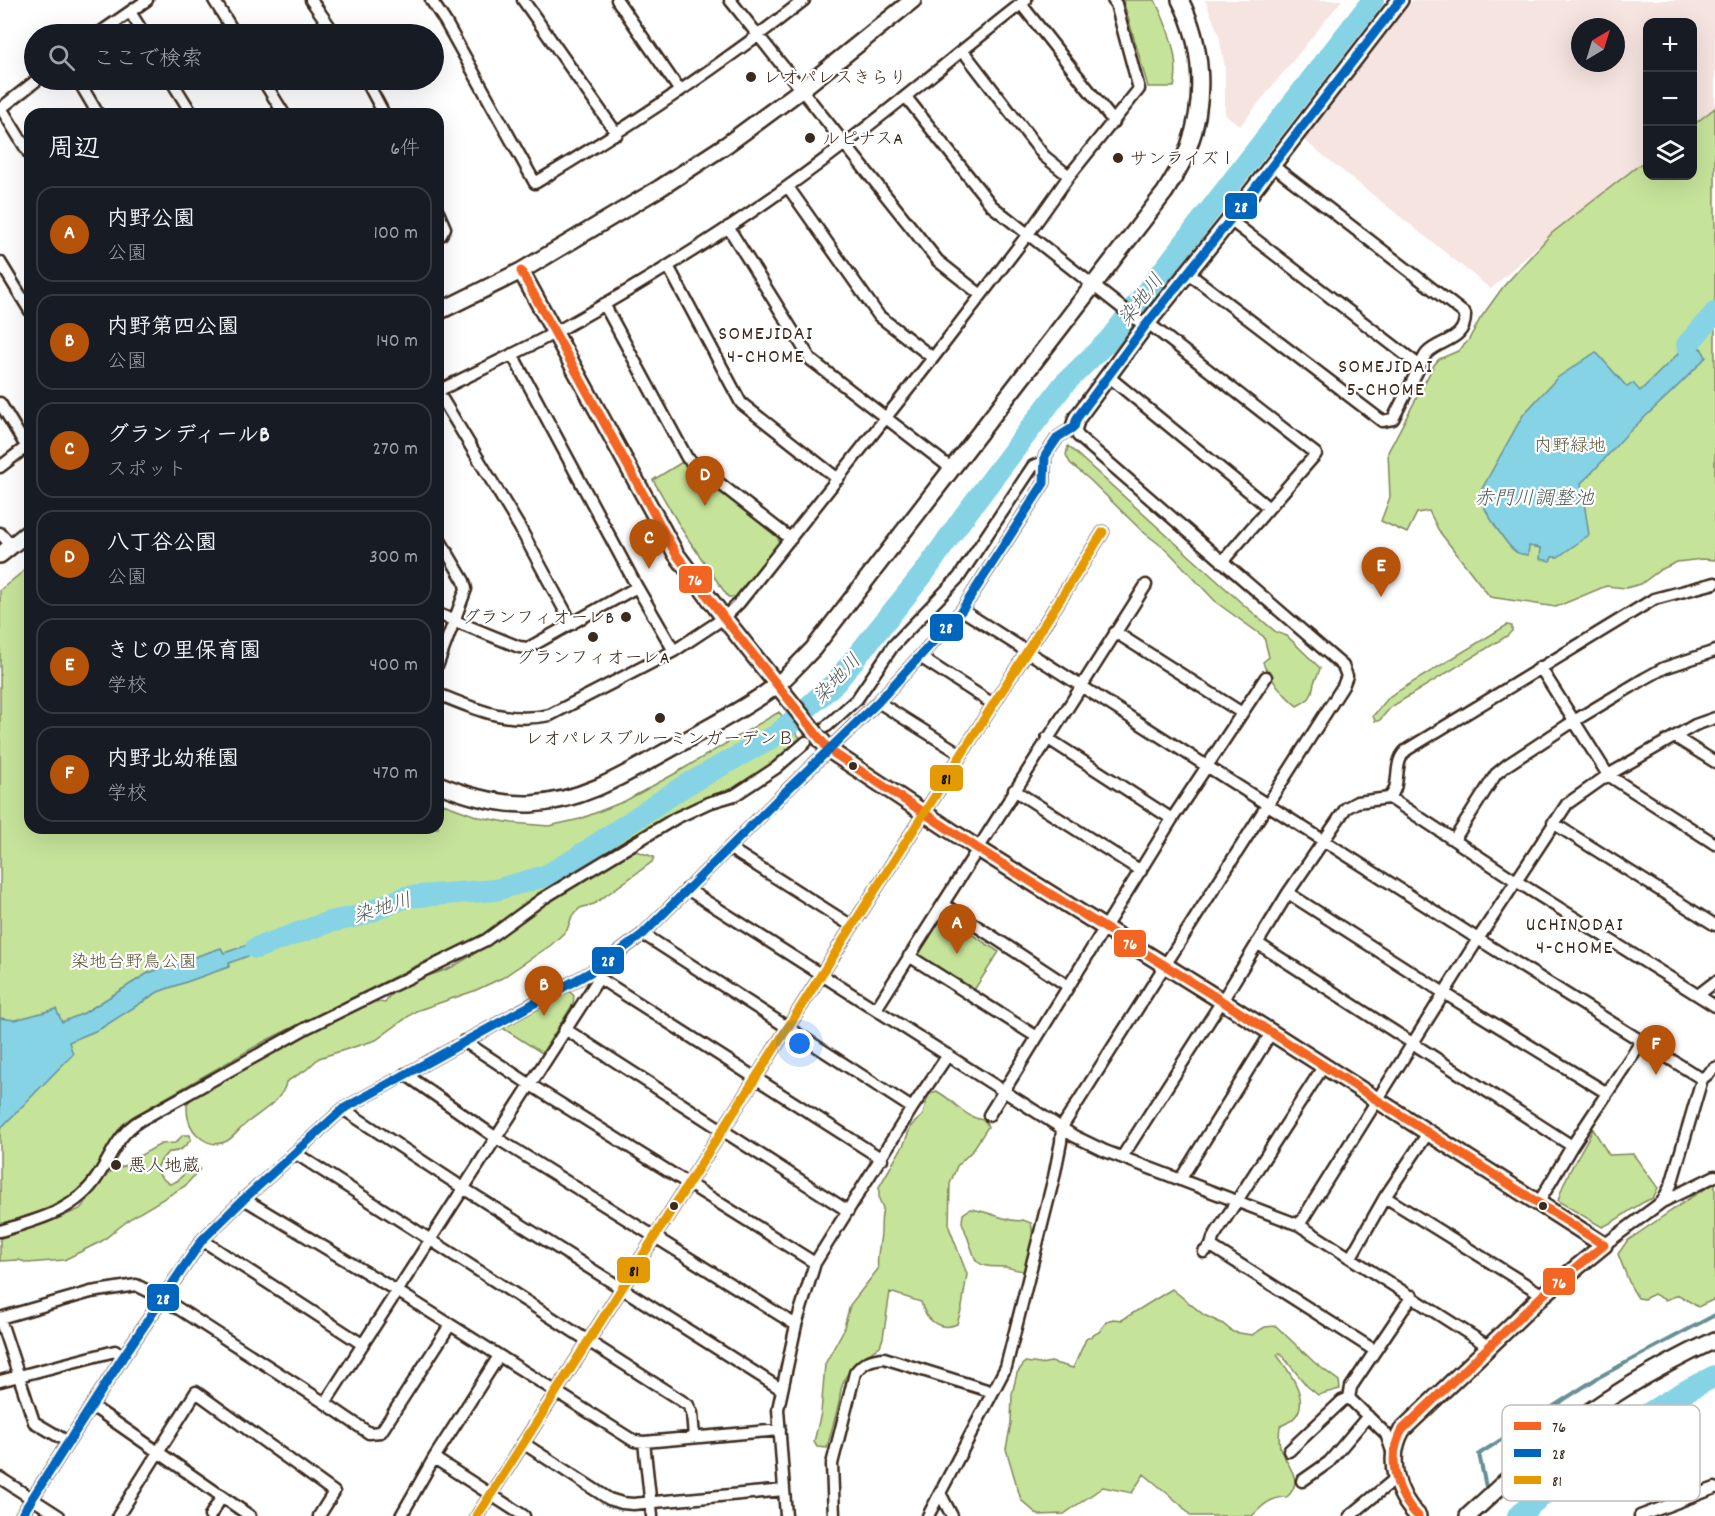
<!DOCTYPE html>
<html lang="ja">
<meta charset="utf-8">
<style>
body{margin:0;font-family:Dekko,"Klee One",sans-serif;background:#242831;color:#f1f3f6}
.controls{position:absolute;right:18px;top:18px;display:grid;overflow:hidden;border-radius:12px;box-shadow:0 6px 24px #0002}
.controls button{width:54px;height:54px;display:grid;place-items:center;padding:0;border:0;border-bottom:2px solid #363941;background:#171b24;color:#f1f3f6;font:30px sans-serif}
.compass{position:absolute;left:1571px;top:18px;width:54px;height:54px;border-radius:50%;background:#171b24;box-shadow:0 6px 24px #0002;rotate:38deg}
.you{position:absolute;left:800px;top:1044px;width:21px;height:21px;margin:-15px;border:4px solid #fff;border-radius:50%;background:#1a73e8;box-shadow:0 0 0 9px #1a73e833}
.badge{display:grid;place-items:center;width:39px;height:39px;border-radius:50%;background:#b45309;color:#fff;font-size:20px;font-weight:700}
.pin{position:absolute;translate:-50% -50px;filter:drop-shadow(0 2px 3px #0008)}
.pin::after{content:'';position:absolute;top:32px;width:21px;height:18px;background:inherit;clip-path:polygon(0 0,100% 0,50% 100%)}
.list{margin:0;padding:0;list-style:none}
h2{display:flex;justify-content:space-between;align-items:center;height:78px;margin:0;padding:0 24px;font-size:26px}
h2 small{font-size:20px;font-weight:400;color:#9ea1a6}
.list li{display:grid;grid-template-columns:39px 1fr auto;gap:18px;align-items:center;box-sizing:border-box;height:96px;margin:0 12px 12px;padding:0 12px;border:2px solid #363941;border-radius:18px}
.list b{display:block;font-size:22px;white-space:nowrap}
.list p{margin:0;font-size:20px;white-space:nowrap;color:#9ea1a6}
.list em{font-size:20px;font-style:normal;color:#9ea1a6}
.icon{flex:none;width:33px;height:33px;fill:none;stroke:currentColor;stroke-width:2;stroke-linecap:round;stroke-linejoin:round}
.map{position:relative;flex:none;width:1715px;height:1516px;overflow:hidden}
.search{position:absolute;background:#171b24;box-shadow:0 6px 24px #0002;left:24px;top:24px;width:420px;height:66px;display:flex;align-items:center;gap:15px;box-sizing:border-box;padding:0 21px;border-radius:33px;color:#9ea1a6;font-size:22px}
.panel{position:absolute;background:#171b24;box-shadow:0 6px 24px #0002;left:24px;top:108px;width:420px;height:726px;border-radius:18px}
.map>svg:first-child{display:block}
.built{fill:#f5e4e0;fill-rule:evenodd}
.green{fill:#c6e39a;stroke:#80865c;stroke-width:1.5}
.water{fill:#85d3e4;stroke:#678f95;stroke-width:1.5}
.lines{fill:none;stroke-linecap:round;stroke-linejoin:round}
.stream{stroke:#678f95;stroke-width:4}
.river{stroke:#85d3e4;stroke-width:22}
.street-casing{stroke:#3b2a1e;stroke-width:15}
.secondary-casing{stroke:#3b2a1e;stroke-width:20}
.street{stroke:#fff;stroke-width:10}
.secondary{stroke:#fff;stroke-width:15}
.bus-1-casing{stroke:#fff;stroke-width:14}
.bus-2-casing{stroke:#fff;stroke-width:14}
.bus-3-casing{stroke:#fff;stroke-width:14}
.bus-1{stroke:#f26522;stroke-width:9}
.bus-2{stroke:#0065bd;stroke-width:9}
.bus-3{stroke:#e49a03;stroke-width:9}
.poi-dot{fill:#3b2a1e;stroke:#fff;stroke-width:2}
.labels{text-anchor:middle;stroke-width:4.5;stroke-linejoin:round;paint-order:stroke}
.poi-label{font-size:18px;fill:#3b2a1e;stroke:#fff;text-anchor:start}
.park-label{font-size:18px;fill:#5e583d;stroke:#fff}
.water-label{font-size:20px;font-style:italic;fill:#515d59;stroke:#fff}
.neighbourhood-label{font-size:20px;letter-spacing:1.5px;fill:#3b2a1e;stroke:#fff}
.key{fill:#fff;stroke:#c4bfbc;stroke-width:1.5}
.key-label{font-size:16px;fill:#3b2a1e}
.line-badge{stroke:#fff;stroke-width:2}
.badge-label{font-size:16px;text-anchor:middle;font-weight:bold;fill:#fff}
.pale-badge-label{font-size:16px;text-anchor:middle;font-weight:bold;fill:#111}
</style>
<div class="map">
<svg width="1715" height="1516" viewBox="0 0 1715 1516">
<rect width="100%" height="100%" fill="#fff"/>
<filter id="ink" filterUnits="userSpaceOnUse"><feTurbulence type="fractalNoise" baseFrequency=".0167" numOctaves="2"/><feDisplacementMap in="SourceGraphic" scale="12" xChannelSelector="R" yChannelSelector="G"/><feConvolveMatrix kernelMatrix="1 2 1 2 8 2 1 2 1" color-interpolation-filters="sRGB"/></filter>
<g filter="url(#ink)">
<!-- built -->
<path class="built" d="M1205 0H1342L1240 126 1225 114V68L1219 35Z
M1413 0H1715V108L1693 125 1692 22H1648L1647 159 1552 233 1491 289 1304 140ZM1580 27H1616V63H1580Z"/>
<!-- green -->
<path class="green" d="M1123 0H1155C1167 25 1181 59 1174 87H1148Z
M1715 108V560L1702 559 1677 562 1660 570 1641 584 1626 588 1606 586 1556 607 1490 597 1439 531 1429 511 1417 513 1407 533 1381 521 1390 497 1388 452 1434 365 1439 359 1458 351 1468 341 1480 319 1503 287 1552 233 1647 159 1648 176H1692L1693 125Z
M1068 446 1245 606 1276 632 1287 636 1320 668C1319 674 1316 677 1314 683 1311 698 1312 698 1297 706 1287 698 1265 674 1263 662L1269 657 1264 637 1217 603 1168 551 1142 531 1090 480 1070 463 1066 455Z
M684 461 778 535 779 546 737 597H728L684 533 653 480Z
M30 566V828H438V802L479 817 512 823 549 826 580 819 625 801 676 773 779 712 801 739 769 766 732 789 676 811 535 896 481 936 445 954 438 955 265 1041 132 1117 122 1125 96 1170 79 1192 57 1206 0 1224V590Z
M1507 625 1512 626V631L1507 636 1391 707 1379 721H1375L1373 716 1390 696Z
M630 849 654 857 652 862 594 904 580 908 572 916 567 930 551 945 502 978 474 991 416 1011 376 1040 319 1058 306 1070 286 1082C284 1099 262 1111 248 1122 241 1127 234 1137 227 1141 210 1150 192 1135 188 1118 187 1114 187 1108 187 1104L195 1094 295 1039 372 1001 385 1003C393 983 434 976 452 967 486 949 513 925 544 904 572 884 602 867 630 849Z
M942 915 999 952 972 993 915 956Z
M569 991 574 996 573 1004 542 1053 501 1027Z
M936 1091C950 1097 959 1111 973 1117 981 1121 985 1117 988 1127L972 1151 957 1166 950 1184 949 1227 967 1274 962 1307 957 1324C939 1332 925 1319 921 1302L890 1292 883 1338 880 1346 862 1359 846 1376 841 1389 839 1403 827 1448 817 1447 814 1442 821 1413 825 1364 843 1331 850 1305 878 1269C876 1256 880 1246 881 1233 881 1224 881 1217 883 1208L879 1199V1187L904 1144 911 1126 923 1115 928 1095Z
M1593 1129 1609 1155 1633 1154 1658 1188 1653 1198C1633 1205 1621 1220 1602 1227L1558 1201C1565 1174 1581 1153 1593 1129Z
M183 1135H190L191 1139C186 1147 178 1153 168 1152 156 1166 151 1172 170 1184L177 1181 187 1171 198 1167 200 1169 185 1186 131 1218 102 1241 64 1260 28 1263 19 1260 0 1261V1238L47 1223 80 1209 100 1185 106 1174 132 1162 139 1156 161 1144 175 1143Z
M1715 1183V1299L1698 1307 1679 1295 1665 1300 1654 1294 1644 1299 1638 1298 1631 1287 1618 1254 1627 1241 1693 1196Z
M970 1209C986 1210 1012 1224 1023 1220L1031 1223C1035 1238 1029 1256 1025 1271 1018 1271 1012 1268 1005 1267 993 1266 987 1269 976 1261L962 1222 963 1214Z
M1172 1289 1204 1315 1223 1324 1233 1332 1252 1335 1265 1327 1276 1326 1315 1363 1339 1381 1340 1389 1318 1395 1307 1386 1280 1353 1277 1355C1293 1376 1319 1412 1280 1426 1279 1434 1278 1442 1281 1450 1287 1466 1305 1480 1287 1497 1271 1497 1263 1505 1252 1516H1191L1180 1504 1144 1474 1132 1493 1103 1487 1064 1514 1038 1515 1021 1500 1006 1449 1011 1423 1012 1394 1017 1373 1025 1362 1040 1364 1051 1362 1073 1368 1086 1339 1099 1332 1107 1321 1113 1319 1122 1320Z"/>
<!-- water -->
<path class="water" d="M1687 345 1701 348 1706 357C1682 384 1655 407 1629 432 1612 449 1599 467 1581 483L1589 535 1558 557H1552L1550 561 1540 559 1541 548 1529 546 1528 555C1525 554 1521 555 1518 553 1507 548 1482 507 1479 494L1523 415 1557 378 1596 352 1627 387 1633 383 1640 391Z
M282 933 286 942 229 963V967L158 992 100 1029 69 1042 73 1054 0 1129V1018L15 1020 56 1009 62 1022 84 1013 148 973 221 948 224 953Z"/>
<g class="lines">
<!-- stream -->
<path class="stream" d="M1486 1487 1479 1454 1599 1377 1715 1315"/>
<!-- river -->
<path class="river" d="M1687 345 1715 313
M256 948 329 922 359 916 406 897 495 890 545 876 575 859 681 788 778 734 836 682 924 573 962 519 1064 384 1110 339 1373 0
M1518 1516C1580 1461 1640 1412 1715 1376"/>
<defs>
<path id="street" d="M214 0 235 34
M311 0 335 34
M431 0 445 21 535 183C629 127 719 67 804 0
M523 0 617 134
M617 0 680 91
M730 0 938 261 981 295
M1021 4 1114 122
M130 12 144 34
M98 34 147 0
M963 51 1044 156 1069 176
M78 80 98 114
M171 80 192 114
M263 80 284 114
M366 80 384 114
M906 97 992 206 1145 326
M1 108 30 155
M0 109 37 80
M1272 165 1465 314C1466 341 1441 339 1427 353 1424 356 1422 362 1420 366
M788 187 879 316 933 358
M438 212 445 228 441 235 438 236
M728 227 811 360 952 469
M0 262 30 311
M668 266 741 403 838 479
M1188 273 1382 421 1393 419 1420 366 1230 220
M604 304 687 458 791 539
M1148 323 1316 454 1222 562
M512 354 637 587 674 651
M1108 376 1269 508
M438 391C477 371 518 353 556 332 635 288 713 240 787 187 869 129 946 62 1026 0
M438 392 520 528 572 624
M0 403 26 446
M0 467 30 444
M0 533 11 545
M438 537 464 581 466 589 438 664
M962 610 1478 939 1702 1079
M438 614 519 647 528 648 637 587
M1115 632 1242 713
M920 657 993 704
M1540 667 1608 775 1715 844
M438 694C477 710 507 724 550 715L674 651 724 618 739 603 933 358 1028 234 1069 176 1139 89 1116 4 1113 0
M878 702 961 754
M827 726 857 699 893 646 959 577 1033 466 1045 462
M1675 737 1715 762
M1047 738 1172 819
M1014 790 1141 871
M1389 798C1403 785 1391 761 1408 749L1654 599 1715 583
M1553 823 1715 925
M1454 840 1496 774 1507 765 1574 721 1644 679 1664 668 1715 651
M729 848 852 926
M687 889 1074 1136 1105 1151 1299 1225 1488 1346
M1288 893 1444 993 1607 1093
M943 904 1068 986
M643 934 912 1108
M1257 943 1572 1146
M909 956 1037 1037
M599 978 882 1159
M1698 995 1715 982
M876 1009 1146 585
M565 1029 848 1211
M464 1041 529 1084 815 1263
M405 1074 495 1137 796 1325
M343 1109 463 1188 781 1389
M989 1115 1172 819 1266 677
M295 1153 688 1405 692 1413 694 1437
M1122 1157 1222 1001 1288 893 1346 808 1357 802 1389 798 1393 800 1516 881 1715 1006
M1180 1180 1271 1033
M1385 1197 1543 1295
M244 1199 397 1291 634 1441 644 1442 780 1430
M1539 1202 1572 1146 1641 1042
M1662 1202 1671 1185 1702 1079 1715 1068
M1299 1225 1478 939 1567 804 1608 775 1695 725 1715 718
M0 1231C37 1220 76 1211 98 1176 111 1157 118 1134 139 1121L308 1027 486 940 542 899 676 818 708 803 735 795 776 768 806 742
M202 1240 362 1344
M1604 1245 1662 1202 1715 1176
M1211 1246 1374 1350
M1204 1252 1211 1246 1213 1238 1323 1067
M1351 1257 1385 1197 1428 1133
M0 1318 91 1292 136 1285 162 1298 325 1403 599 978 598 968
M0 1319 34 1422 68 1442
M0 1381 115 1351 123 1357
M325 1403 369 1433 381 1432 450 1325
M92 1406 250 1516
M644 1442 652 1516
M523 1443 609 1499 622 1503 633 1504 784 1490
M1289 1451 1342 1401 1349 1398
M1393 1454 1386 1434 1349 1398 1351 1387 1412 1296
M434 1458 524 1516
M0 1478 59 1516
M1302 1481 1329 1462 1368 1416
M940 1493 952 1516
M21 1516 123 1357 202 1240 244 1199 343 1109 598 968 643 934 781 796 878 702 962 610 1044 483 1045 456 1058 437 1074 427 1078 436 1343 666 1347 676 1343 686 1062 1127 1061 1142 1054 1177 1006 1367 928 1516
M118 1516 196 1392 334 1492 319 1516
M210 1516 221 1498
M401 1516 434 1458 499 1356
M477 1516 1103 532
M786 1516 778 1409 796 1325 815 1263 912 1108 948 1055
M834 1516 832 1464 855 1373C863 1362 871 1359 884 1358L993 1392
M1350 1516 1396 1478
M1640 1516 1715 1488"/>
<path id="secondary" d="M521 271 676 554 724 618 829 750 977 848 1222 1001 1604 1245 1543 1295 1402 1430C1386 1458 1396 1495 1418 1516
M438 312 521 271 660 188 726 145 801 90 913 0
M1074 427 1077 418 1145 326 1230 220 1400 0
M0 555 30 531
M438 784C467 796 500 805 531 804 588 801 635 768 683 742 714 724 748 707 777 685 790 674 801 661 813 649L1165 192C1174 177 1184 162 1189 146 1206 100 1203 44 1180 0
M1468 1516C1497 1490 1524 1463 1554 1438 1603 1398 1658 1367 1715 1340"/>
</defs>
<!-- street casing -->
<use href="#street" class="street-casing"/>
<!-- secondary casing -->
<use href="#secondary" class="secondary-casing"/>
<!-- street -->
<use href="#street" class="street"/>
<!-- secondary -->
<use href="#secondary" class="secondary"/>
<defs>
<path id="bus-1" d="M521 271 676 554 724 618 829 750 977 848 1222 1001 1604 1245 1543 1295 1402 1430C1386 1458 1396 1495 1418 1516"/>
<path id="bus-2" d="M21 1516 123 1357 202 1240 244 1199 343 1109 598 968 643 934 781 796 878 702 962 610 1044 483 1045 456 1058 437 1074 427 1077 418 1145 326 1230 220 1400 0"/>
<path id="bus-3" d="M477 1516 1103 532"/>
</defs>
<!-- bus-1 casing -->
<use href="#bus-1" class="bus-1-casing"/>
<!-- bus-2 casing -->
<use href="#bus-2" class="bus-2-casing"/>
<!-- bus-3 casing -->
<use href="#bus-3" class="bus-3-casing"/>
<!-- bus-1 -->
<use href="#bus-1" class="bus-1"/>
<!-- bus-2 -->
<use href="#bus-2" class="bus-2"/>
<!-- bus-3 -->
<use href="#bus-3" class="bus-3"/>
</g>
</g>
<!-- markers -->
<g class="poi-dot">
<circle cx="751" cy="77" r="6"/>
<circle cx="810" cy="138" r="6"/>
<circle cx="1118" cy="158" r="6"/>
<circle cx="626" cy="617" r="6"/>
<circle cx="593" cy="637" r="6"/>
<circle cx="660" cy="718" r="6"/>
<circle cx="853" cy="766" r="5"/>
<circle cx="116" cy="1165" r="6"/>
<circle cx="674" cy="1206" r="5"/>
<circle cx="1543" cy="1206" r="5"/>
</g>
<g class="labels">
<!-- poi labels -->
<g class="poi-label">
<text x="763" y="83">レオパレスきらり</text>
<text x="822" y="144">ルピナスA</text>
<text x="1130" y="164">サンライズⅠ</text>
<text x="614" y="623" text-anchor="end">グランフィオーレB</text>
<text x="593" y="663" text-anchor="middle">グランフィオーレA</text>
<text x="660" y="744" text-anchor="middle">レオパレスブルーミンガーデンＢ</text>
<text x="128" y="1171">悪人地蔵</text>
</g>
<!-- park labels -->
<g class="park-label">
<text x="1570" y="451">内野緑地</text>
<text x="134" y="967">染地台野鳥公園</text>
</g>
<!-- water labels -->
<g class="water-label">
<text transform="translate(1140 299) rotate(-52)" y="7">染地川</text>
<text x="1534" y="504">赤門川調整池</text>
<text transform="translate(836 678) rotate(-47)" y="7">染地川</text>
<text transform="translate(382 907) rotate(-17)" y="7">染地川</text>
</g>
<!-- neighbourhood labels -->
<g class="neighbourhood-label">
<text x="766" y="339">SOMEJIDAI<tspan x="766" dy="23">4-CHOME</tspan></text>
<text x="1386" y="372">SOMEJIDAI<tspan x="1386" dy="23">5-CHOME</tspan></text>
<text x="1575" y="930">UCHINODAI<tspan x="1575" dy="23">4-CHOME</tspan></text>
</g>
</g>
<!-- legend -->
<rect x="1502" y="1405" width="198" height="96" rx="9" class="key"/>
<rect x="1514" y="1422" width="27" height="8" fill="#f26522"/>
<rect x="1514" y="1449" width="27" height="8" fill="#0065bd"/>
<rect x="1514" y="1476" width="27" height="8" fill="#e49a03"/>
<g class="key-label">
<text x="1552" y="1432">76</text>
<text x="1552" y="1459">28</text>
<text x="1552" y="1486">81</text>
</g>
<g class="line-badge">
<rect x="1224" y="192" width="34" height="28" rx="6" fill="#0065bd"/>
<rect x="678" y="565" width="35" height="29" rx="6" fill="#f26522"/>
<rect x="929" y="613" width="35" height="29" rx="6" fill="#0065bd"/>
<rect x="929" y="764" width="35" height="28" rx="6" fill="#e49a03"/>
<rect x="1113" y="929" width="34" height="29" rx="6" fill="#f26522"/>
<rect x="591" y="946" width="34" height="29" rx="6" fill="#0065bd"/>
<rect x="616" y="1256" width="35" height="28" rx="6" fill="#e49a03"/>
<rect x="1542" y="1267" width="34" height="29" rx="6" fill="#f26522"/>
<rect x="146" y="1283" width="34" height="29" rx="6" fill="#0065bd"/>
</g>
<g class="badge-label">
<text x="1241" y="212">28</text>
<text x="695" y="585">76</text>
<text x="946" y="633">28</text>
<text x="1130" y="949">76</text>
<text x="608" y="966">28</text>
<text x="1559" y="1288">76</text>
<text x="163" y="1304">28</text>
</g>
<g class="pale-badge-label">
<text x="946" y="784">81</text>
<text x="634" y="1276">81</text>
</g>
</svg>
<div class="controls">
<button>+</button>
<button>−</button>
<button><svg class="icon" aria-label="layers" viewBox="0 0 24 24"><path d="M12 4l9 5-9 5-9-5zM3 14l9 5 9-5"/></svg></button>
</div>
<svg class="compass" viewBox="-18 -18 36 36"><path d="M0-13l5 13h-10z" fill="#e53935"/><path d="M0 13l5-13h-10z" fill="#9ea1a6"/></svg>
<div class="you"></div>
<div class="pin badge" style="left:957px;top:954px">A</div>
<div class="pin badge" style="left:544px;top:1016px">B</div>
<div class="pin badge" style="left:649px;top:569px">C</div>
<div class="pin badge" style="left:705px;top:506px">D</div>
<div class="pin badge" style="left:1381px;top:597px">E</div>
<div class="pin badge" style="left:1656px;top:1075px">F</div>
<div class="search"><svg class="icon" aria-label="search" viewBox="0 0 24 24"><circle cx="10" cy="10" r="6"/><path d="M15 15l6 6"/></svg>ここで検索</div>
<section class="panel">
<h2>周辺<small>6件</small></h2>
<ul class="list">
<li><span class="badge">A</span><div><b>内野公園</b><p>公園</p></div><em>100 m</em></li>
<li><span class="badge">B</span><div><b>内野第四公園</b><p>公園</p></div><em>140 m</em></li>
<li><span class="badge">C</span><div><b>グランディールB</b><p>スポット</p></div><em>270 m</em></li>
<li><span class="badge">D</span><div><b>八丁谷公園</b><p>公園</p></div><em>300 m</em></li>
<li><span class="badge">E</span><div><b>きじの里保育園</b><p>学校</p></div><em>400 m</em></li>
<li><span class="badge">F</span><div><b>内野北幼稚園</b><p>学校</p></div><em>470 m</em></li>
</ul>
</section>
</div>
